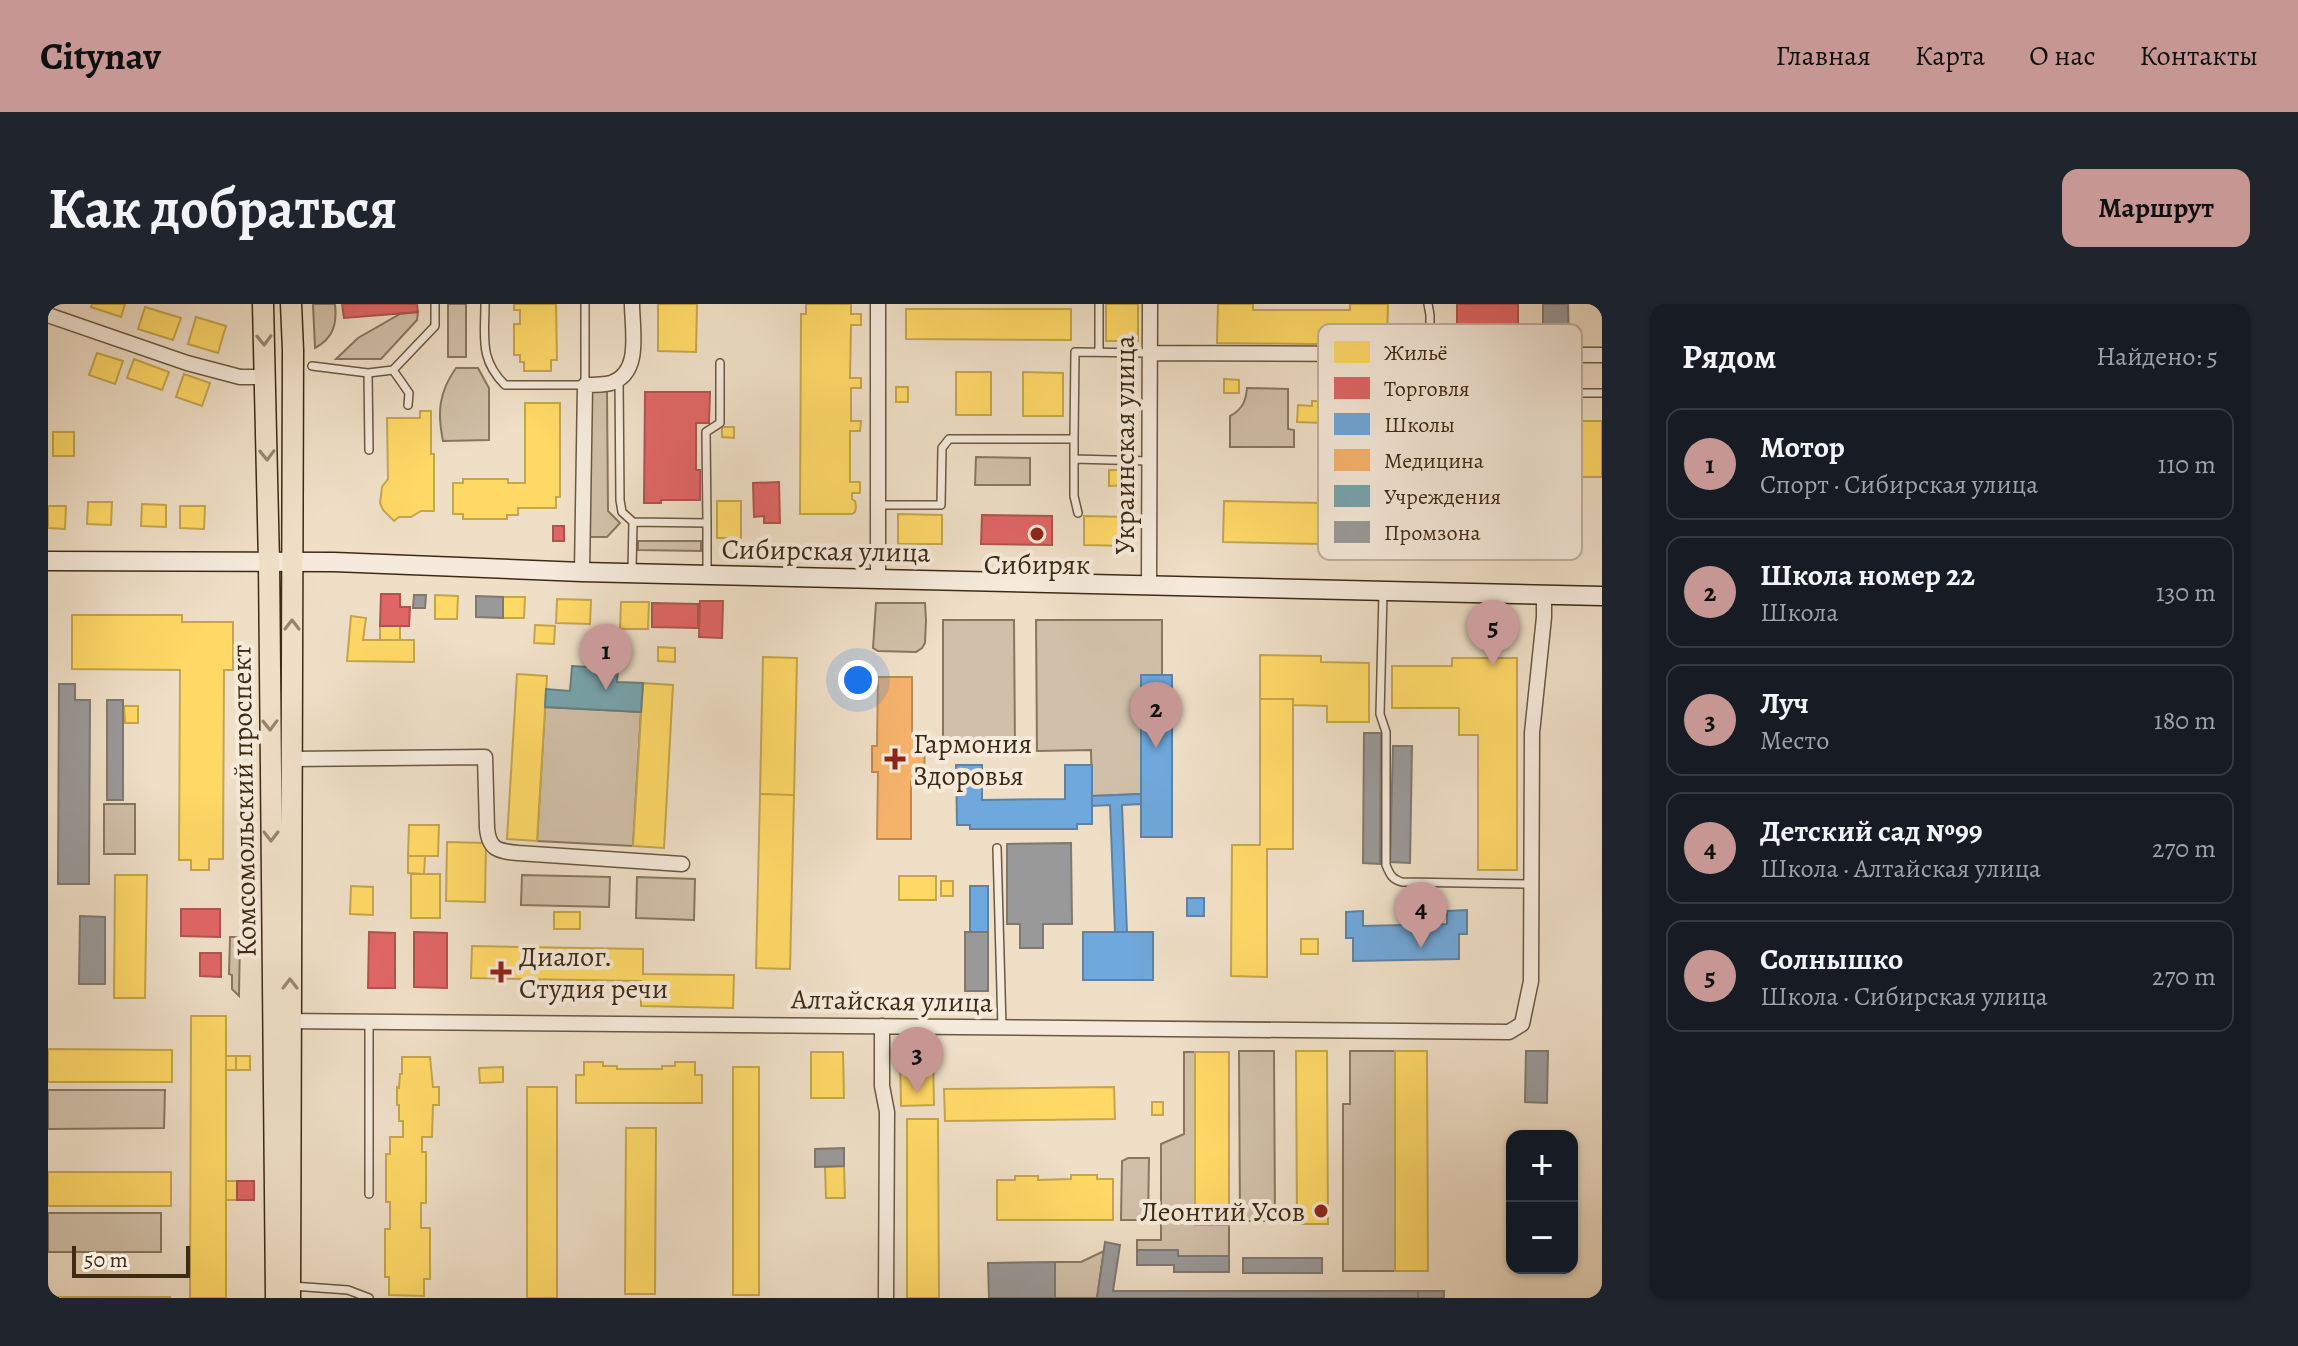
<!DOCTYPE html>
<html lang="ru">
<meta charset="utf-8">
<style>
body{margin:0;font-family:Alegreya,serif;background:#20242c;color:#f1f3f6}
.controls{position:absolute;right:24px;bottom:24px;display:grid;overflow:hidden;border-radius:16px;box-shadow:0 2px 6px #0004}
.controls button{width:72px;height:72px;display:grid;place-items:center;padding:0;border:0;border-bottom:2px solid #363941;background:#171b24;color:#f1f3f6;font:40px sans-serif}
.scale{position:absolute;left:24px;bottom:20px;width:118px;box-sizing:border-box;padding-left:8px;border:4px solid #3e2b14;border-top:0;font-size:22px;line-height:28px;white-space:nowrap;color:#3e2b14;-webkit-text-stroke:6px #f5eadb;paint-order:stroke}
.you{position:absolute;left:810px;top:376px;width:28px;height:28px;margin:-20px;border:6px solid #fff;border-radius:50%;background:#1a73e8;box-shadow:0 0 0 12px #1a73e833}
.badge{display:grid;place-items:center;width:52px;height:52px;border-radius:50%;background:#c59692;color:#111;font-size:26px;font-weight:700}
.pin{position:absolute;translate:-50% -66px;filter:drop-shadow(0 2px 4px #0008)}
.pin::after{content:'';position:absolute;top:42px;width:28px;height:24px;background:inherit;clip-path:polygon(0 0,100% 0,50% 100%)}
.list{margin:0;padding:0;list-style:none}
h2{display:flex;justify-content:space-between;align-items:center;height:104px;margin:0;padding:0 32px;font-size:34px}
h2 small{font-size:26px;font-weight:400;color:#9ea1a6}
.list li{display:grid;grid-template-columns:52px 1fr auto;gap:24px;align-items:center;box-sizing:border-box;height:112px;margin:0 16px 16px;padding:0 16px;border:2px solid #363941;border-radius:16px}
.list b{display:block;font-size:30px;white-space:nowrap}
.list p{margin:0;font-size:26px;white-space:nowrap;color:#9ea1a6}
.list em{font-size:26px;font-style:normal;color:#9ea1a6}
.map{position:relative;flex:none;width:1554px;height:994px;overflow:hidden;border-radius:16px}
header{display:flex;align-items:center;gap:48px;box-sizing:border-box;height:112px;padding:0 40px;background:#c59692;color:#111}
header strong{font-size:38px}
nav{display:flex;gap:44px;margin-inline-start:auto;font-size:28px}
.intro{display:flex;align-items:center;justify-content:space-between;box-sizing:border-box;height:192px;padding:0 48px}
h1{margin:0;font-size:56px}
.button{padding:20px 36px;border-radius:16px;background:#c59692;color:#111;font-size:28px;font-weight:700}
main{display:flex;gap:48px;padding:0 48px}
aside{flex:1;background:#171b24;border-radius:16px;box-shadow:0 2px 6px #0004}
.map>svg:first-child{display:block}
.green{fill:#d1c0a9;stroke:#88765e;stroke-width:2}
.homes{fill:#ffd966;stroke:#c5a54d;stroke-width:2}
.shops{fill:#e06666;stroke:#af544d;stroke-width:2}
.schools{fill:#6fa8dc;stroke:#6082a0;stroke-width:2}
.health{fill:#f6b26b;stroke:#bf8a51;stroke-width:2}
.public{fill:#76a5af;stroke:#658080;stroke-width:2}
.industry{fill:#999;stroke:#7e7871;stroke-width:2}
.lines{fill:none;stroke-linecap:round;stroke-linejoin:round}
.lane-casing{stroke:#6a5841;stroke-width:10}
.street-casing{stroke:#6a5841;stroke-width:17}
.secondary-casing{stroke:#3e2b14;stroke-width:21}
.primary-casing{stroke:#3e2b14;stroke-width:23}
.lane{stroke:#f5eadb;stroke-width:7}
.street{stroke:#f5eadb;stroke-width:14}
.secondary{stroke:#f5eadb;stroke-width:18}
.primary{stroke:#efdfc7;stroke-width:20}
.oneway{stroke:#96856e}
.poi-dot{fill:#8f2418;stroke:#f5eadb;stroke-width:3}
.labels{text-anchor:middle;stroke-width:8;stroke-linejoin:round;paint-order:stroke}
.street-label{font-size:28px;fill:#3e2b14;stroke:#f5eadb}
.poi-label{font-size:28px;fill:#3e2b14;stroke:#f5eadb;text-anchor:start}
.key{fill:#f5eadb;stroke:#beb19f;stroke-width:2}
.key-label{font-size:22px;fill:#3e2b14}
</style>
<header>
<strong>Citynav</strong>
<nav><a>Главная</a><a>Карта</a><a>О нас</a><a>Контакты</a></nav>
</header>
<div class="intro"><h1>Как добраться</h1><a class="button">Маршрут</a></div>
<main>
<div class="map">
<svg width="1554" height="994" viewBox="0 0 1554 994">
<rect width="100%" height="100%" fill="#efdfc7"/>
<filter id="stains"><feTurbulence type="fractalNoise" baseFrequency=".0025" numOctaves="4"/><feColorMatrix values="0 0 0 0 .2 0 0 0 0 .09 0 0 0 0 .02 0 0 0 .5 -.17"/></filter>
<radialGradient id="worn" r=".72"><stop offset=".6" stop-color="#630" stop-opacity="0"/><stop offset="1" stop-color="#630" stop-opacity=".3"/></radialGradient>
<!-- green -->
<path class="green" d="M265 0H287C289 19 286 34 267 44Z
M400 0H418V53H400Z
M370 8 369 16 333 55H288L310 34 352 10Z
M408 64H430L441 84V136L395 137C389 108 391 88 408 64Z
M1199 84 1240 85V125L1246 126V143H1182V112C1194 106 1198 97 1199 84Z
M539 87H559L560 207 572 219 559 233H540Z
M928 153 982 154V181H927Z
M590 237H653V247L590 246Z
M828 299H877L878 316 877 339 874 344 868 348 830 347 825 344Z
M895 316H966L967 447H895Z
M988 316H1114V371H1093V490L1044 492 1043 446 989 447Z
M497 403 593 408 585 542 489 537Z
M56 500H87V550H56Z
M474 571 562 573 561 603 473 601Z
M589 573 647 575 646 616 588 614Z
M182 633H192L191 692 184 685V671L181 670Z
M1191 747H1226L1227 917H1192Z
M1302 747H1347V967H1295V800H1302Z
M1136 748H1147V921H1181V952H1130V946H1089V936H1113V840L1136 830Z
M0 786H117L116 824 0 825Z
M1080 854H1101L1100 916H1073L1074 857Z
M0 909H113V948H0Z
M1056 947 1049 994H1007V958H1033Z"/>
<!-- homes -->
<path class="homes" d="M44 0H77L73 13 43 3Z
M466 0H508L509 56H503V67H476V58H472V51H466V20H472V6H466Z
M610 0H649L648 48 610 47Z
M758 0H803V10H813V21H803L802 74H813V84H803V117H813L812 127H802V178H812V189H804V195L807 197 808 203 807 208 804 210H752L753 10H758Z
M1058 0H1090V37H1058Z
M1170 0H1205V6H1302V0H1340L1339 41 1169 39Z
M97 3 133 14 125 36 90 25Z
M858 5H1023V36L858 35Z
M148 13 178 22 170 49 140 40Z
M49 49 75 57 67 80 41 71Z
M86 55 121 68 114 86 79 74Z
M908 68H943V111H908Z
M975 68 1015 69V112H975Z
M136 70 162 79 154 102 128 93Z
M1176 75 1191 76V89H1176Z
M848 83H860V98H848Z
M1264 97H1276L1275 119 1249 118 1250 101 1264 102Z
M477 99H512V193H508V204H470V211H459V215H415V210H405V179H415V175H460V179H477Z
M372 107H383V150H386V207H373L363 213H351L346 217 335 206 332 199 334 183 340 175 339 114H372Z
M1531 117H1554V173H1527L1526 139H1521V126H1532Z
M674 123H686V134L674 133Z
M5 128H26V152H5Z
M1061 166H1077V181L1061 182Z
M669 197H693V234H669Z
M1176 197 1326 200 1325 241 1175 238Z
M40 198H64L63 221 39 220Z
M94 200 118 201V223L93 222Z
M0 202H18L17 225 0 224Z
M132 202H157L156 225 132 224Z
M850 210 894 211V240H850Z
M1036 212 1082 213V242L1036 241Z
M387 291 410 292 409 315H387Z
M455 293H477L476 314H455Z
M509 295 543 296 542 320 508 319Z
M573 298H601L600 325H572Z
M24 311H134V318H185V366H176L175 555H161V566H143V556H131L132 366 24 365Z
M303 312 318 314 315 336H366V358L299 357Z
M487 321 507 322 506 340 486 339Z
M332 322H352V336H332Z
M610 343 627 344V358L610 357Z
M1212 351 1273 352V358L1321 359V418H1279V402L1245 401V395H1212Z
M715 353 749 354 746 491 712 490Z
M1404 354H1469V566H1430V431H1411V404H1344V362H1404Z
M469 370 499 372 489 537 459 535Z
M595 379 625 381 616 544 585 542Z
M1212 395H1245V545H1219V673L1183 672 1184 541H1212Z
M76 402H90V419H77Z
M712 490 746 491 742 665 708 664Z
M361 521H391L390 552H360Z
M399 538 438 539 437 598 398 597Z
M360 552H377L376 570 360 569Z
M363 570H392V614H363Z
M67 571H99L97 694H66Z
M851 572H888V596H851Z
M893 577H905V592H893Z
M303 582 325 583V611L302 610Z
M506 608H532V625H506Z
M1253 635H1270V650H1253Z
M424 642 595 645V670L686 671 685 704 593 702V677L423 674Z
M143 712H178V994H142Z
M0 745 124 746V778H0Z
M1248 747H1279L1280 920H1249Z
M1347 747H1379L1380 967H1347Z
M763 748H795L796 794H763Z
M1147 748H1181V921H1147Z
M178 752H188V766H178Z
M188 752H202V766H188Z
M354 753H382L385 783H391V801H385L384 833H374V848H378V899H373V924H382V975H376V992L341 991V973H337V925H342V898H338V850H342V833H355V817H351V801H349V783L351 784 352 770H354Z
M885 754 886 801 853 802 852 755Z
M536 758H555V762H569V765H614V762H627V758H647V771H654V799H528V771H536Z
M455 763V778L432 779 431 764Z
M685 763H711V991H685Z
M479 783H509V994H479Z
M1066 783 1067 815 897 817 896 785Z
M1104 798H1115V811H1104Z
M859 815H890L891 994H859Z
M578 824H608L607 990H577Z
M796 862 797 894H778L777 863Z
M0 868H123V902H0Z
M1023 871H1049V875H1065V916H949V876H967V872H990V876L1023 875Z
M1524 874 1529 909 1524 941Z
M178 877H189V896H178Z
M0 993H122V994H0Z"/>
<!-- shops -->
<path class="shops" d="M294 0H369L370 8 296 14Z
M1409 0H1470V20H1409Z
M597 88H662L661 119H648V166H652V196H613V199H596Z
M731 178 732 219H716V212L706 213 705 179Z
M934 211 1004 212V241L933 240Z
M505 222H516V237H505Z
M333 290H352V303H362L361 322H332Z
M652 297H675L674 334 651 333Z
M604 299 650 300V324L604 323Z
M133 605H172V633L133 632Z
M321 628 347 629V684H320Z
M366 628 399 629V684L366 683Z
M152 649H173V673L152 672Z
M189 877H206V896H189Z"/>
<!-- schools -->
<path class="schools" d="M1093 371H1124V533H1093Z
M908 461H934V496L1017 495V461H1044V520H1029V525H922V521H909Z
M1093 490V500L1074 501 1079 628H1067L1062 501 1044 502V492Z
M922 582H940V628H922Z
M1139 594H1156V612H1139Z
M1419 606V630H1411V655L1305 657V634H1298V608L1315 607V622L1399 620V607Z
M1035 628H1105V676H1035Z"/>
<!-- health -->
<path class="health" d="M830 373H864V432H877L876 478H863V535H829L830 468H824V442H829Z"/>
<!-- public -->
<path class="public" d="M524 362 570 365 569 378 595 379 593 408 497 403 498 385 522 387Z"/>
<!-- industry -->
<path class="industry" d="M1495 0H1520L1521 43H1495Z
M366 291H378L377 304H365Z
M428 292 455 293V314L428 313Z
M11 380H27V396H42L41 580H10Z
M59 396H75V496H59Z
M1316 429H1333L1332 560 1315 559Z
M1345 442H1364L1362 559 1342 558Z
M1023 539 1024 620H995V644H972V620H959V540Z
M32 612 57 613V680H31Z
M917 628H940V687H917Z
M1478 747H1500L1499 799 1477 798Z
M796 844V862L767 863V845Z
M1057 938 1072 941 1065 987H1370V994H1049Z
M1089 946H1130V952H1181V968H1126V961H1089Z
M1195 954H1274V969H1195Z
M1007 958V994H941L940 959Z
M1370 987H1396V994H1370Z"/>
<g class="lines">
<defs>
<path id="lane" d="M437 0C437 34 431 55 457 81H537V0
M1051 0V48
M1380 0 1382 11V50
M264 62 320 69 345 66 387 22V0
M345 66 361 89 360 101
M320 69 321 146
M571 74 572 196 574 208 585 218
M1533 89H1554
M1026 135 1027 48 1102 49
M1026 155 1101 157
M830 201H893L894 144 901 135H1026V192L1030 209
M659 219 658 128 672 119V59
M584 266 585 218 659 219V269
M1335 289 1332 410 1338 428V561C1342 571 1344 575 1354 578L1484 580
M949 544 954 723
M321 890V716
M244 982 300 986 321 994"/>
<path id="street" d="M0 11 139 59 192 73H217
M1102 49 1554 51
M534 268 537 81C545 81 555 81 563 79 594 69 584 26 584 0
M830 275V0
M1101 281 1102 0
M243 455 437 453 439 524C441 546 450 547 470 549L634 560
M234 717 1461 728 1474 720 1483 677 1484 429 1496 313V291
M834 722V782L839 808 838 994"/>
<path id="secondary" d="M0 257 286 258 534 268 1554 292"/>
<path id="primary" d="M215 0 221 259 228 994
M242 994 245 46 243 0"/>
</defs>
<!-- lane casing -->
<use href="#lane" class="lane-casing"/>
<!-- street casing -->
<use href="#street" class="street-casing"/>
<!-- secondary casing -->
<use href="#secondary" class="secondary-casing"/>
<!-- primary casing -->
<use href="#primary" class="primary-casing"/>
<!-- lane -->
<use href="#lane" class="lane"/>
<!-- street -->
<use href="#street" class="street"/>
<!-- secondary -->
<use href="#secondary" class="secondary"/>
<!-- primary -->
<use href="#primary" class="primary"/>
</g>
<!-- one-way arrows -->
<defs><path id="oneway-chevron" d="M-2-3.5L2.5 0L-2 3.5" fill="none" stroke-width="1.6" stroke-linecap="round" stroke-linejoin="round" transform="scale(2)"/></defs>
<g class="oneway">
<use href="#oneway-chevron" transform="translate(216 36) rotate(89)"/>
<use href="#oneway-chevron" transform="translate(219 151) rotate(89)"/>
<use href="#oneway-chevron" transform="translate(244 321) rotate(-90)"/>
<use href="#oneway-chevron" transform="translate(222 421) rotate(89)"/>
<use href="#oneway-chevron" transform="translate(223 532) rotate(90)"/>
<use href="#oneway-chevron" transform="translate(242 680) rotate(-90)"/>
</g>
<!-- markers -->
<g class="poi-dot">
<circle cx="989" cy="230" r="8"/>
<path d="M843 443h8v8h8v8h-8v8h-8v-8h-8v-8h8z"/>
<path d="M449 656h8v8h8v8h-8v8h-8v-8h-8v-8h8z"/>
<circle cx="1273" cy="907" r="8"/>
</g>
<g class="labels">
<!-- street labels -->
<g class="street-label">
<text transform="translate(1076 141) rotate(-90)" y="10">Украинская улица</text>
<text transform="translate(778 246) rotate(1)" y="10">Сибирская улица</text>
<text transform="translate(195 497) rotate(-91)" y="10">Комсомольский проспект</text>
<text transform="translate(844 696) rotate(1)" y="10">Алтайская улица</text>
</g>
<!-- poi labels -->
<g class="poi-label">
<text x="989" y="270" text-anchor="middle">Сибиряк</text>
<text x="865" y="449">Гармония<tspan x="865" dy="32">Здоровья</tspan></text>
<text x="471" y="662">Диалог.<tspan x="471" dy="32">Студия речи</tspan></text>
<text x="1257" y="917" text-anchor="end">Леонтий Усов</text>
</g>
</g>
<!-- legend -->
<rect x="1270" y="20" width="264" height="236" rx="12" class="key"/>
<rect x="1286" y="37" width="36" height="22" fill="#ffd966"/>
<rect x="1286" y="73" width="36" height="22" fill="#e06666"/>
<rect x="1286" y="109" width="36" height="22" fill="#6fa8dc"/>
<rect x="1286" y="145" width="36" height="22" fill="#f6b26b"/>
<rect x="1286" y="181" width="36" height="22" fill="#76a5af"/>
<rect x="1286" y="217" width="36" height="22" fill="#999"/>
<g class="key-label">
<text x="1336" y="56">Жильё</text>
<text x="1336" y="92">Торговля</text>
<text x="1336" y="128">Школы</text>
<text x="1336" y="164">Медицина</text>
<text x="1336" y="200">Учреждения</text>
<text x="1336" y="236">Промзона</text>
</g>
<rect width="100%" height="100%" filter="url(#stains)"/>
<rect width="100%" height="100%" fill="url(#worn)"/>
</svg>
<div class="controls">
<button>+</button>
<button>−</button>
</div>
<div class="scale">50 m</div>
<div class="you"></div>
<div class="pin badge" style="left:558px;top:386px">1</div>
<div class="pin badge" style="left:1108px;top:444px">2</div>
<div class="pin badge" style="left:869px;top:789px">3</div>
<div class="pin badge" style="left:1373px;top:644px">4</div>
<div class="pin badge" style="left:1445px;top:362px">5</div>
</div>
<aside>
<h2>Рядом<small>Найдено: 5</small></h2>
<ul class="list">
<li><span class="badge">1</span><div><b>Мотор</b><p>Спорт · Сибирская улица</p></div><em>110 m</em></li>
<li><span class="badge">2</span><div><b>Школа номер 22</b><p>Школа</p></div><em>130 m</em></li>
<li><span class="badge">3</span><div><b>Луч</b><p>Место</p></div><em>180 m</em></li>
<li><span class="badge">4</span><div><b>Детский сад №99</b><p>Школа · Алтайская улица</p></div><em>270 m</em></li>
<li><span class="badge">5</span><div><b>Солнышко</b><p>Школа · Сибирская улица</p></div><em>270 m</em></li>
</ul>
</aside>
</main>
